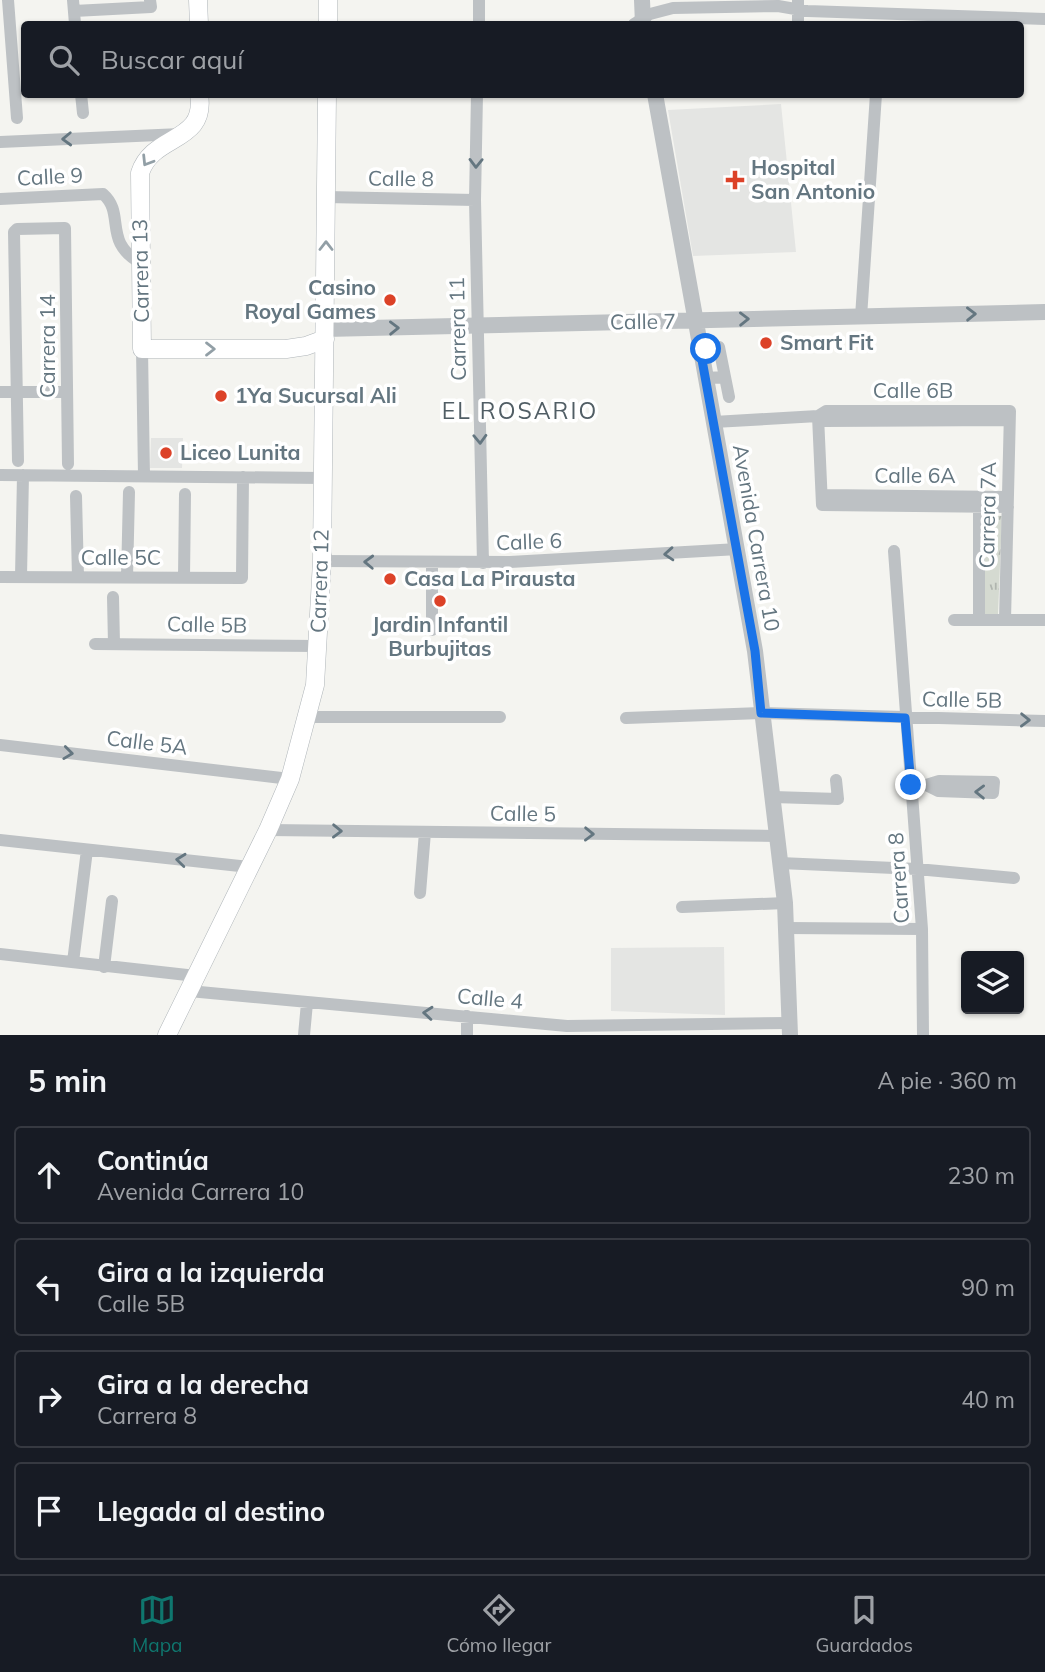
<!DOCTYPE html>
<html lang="es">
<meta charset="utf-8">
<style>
body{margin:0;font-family:Mulish,sans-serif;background:#242831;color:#f1f3f6}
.controls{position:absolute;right:21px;bottom:21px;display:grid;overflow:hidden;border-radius:7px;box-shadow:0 2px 5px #0004}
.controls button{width:63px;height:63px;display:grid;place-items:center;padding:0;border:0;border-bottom:2px solid #363941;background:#171b24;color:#f1f3f6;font:35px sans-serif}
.stop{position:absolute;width:21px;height:21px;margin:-16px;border:5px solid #1a73e8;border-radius:50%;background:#fff}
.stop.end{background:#1a73e8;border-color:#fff;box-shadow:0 2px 7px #0008}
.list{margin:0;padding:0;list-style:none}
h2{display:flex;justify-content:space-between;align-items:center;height:91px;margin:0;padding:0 28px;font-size:30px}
h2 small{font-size:23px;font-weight:400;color:#9ea1a6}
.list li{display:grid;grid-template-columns:46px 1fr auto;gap:21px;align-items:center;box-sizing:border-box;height:98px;margin:0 14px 14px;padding:0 14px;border:2px solid #363941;border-radius:7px}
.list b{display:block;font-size:26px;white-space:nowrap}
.list p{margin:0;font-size:23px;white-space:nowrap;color:#9ea1a6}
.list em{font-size:23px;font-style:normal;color:#9ea1a6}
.icon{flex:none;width:38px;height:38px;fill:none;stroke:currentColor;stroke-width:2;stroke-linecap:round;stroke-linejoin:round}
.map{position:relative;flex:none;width:1045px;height:1035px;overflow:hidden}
.search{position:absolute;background:#171b24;box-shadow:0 2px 5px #0004;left:21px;right:21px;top:21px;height:77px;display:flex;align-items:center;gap:18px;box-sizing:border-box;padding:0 24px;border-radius:7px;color:#9ea1a6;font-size:26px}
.sheet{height:539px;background:#171b24}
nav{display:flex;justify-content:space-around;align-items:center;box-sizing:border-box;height:98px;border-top:2px solid #363941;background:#171b24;font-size:19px;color:#9ea1a6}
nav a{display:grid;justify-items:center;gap:4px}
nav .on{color:#0f766e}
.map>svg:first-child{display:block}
.built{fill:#e4e5e3}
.grass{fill:url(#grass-tufts)}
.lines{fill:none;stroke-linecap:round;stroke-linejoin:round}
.secondary-casing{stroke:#afb5b9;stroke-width:19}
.minor{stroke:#bdc1c4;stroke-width:12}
.tertiary{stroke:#bdc1c4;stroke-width:16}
.secondary{stroke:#fff;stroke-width:18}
.oneway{stroke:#647680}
.oneway2{stroke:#929fa6}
.route{stroke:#1a73e8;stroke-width:9}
.poi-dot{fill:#dc4228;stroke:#fff;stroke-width:2.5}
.labels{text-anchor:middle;stroke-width:7;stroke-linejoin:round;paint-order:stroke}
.poi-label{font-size:21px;font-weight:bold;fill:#647680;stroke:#fff;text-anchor:start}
.street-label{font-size:21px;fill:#647680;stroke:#fff}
.neighbourhood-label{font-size:23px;letter-spacing:2px;fill:#515e65;stroke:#fff}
</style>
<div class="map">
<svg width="1045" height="1035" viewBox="0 0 1045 1035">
<defs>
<pattern id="grass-tufts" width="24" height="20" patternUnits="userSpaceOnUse" patternTransform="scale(1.75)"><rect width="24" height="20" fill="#d5dad1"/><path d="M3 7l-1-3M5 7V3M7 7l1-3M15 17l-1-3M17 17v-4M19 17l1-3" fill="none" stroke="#b0b5af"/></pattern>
</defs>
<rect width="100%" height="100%" fill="#f4f4f0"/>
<!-- built -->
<path class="built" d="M781 104 796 252 693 256 668 110Z
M151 438H183L182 468H150Z
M724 947 725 1015 611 1011V948Z"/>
<!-- grass -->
<path class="grass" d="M984 515 1002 516 998 615H984Z"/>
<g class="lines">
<defs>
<path id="secondary" d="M198 0 199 24
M328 24V0
M199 94C207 144 153 133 140 173L142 349H286L306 346 325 339
M167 1035 268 830 290 779 315 685 322 561 327 94"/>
</defs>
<!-- secondary casing -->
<use href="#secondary" class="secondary-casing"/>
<!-- minor -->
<path class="minor" d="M8 0 17 118
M73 0 75 24
M479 0V24
M798 0V24
M74 11 151 7 150 0
M634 24 650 14 673 8 778 6 807 11 1045 19
M81 94 83 113
M477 94 475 200 483 563
M0 142 181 134
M326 197 475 200
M0 199 103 194C126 214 102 242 141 263
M861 317 876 94
M142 349 144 476
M700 350 719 347 725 377 706 378
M725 377 729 397
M0 392H67
M818 416 822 505 1008 507
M818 416 824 421 1009 420
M714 422 818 416 826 411H1010L1005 620
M18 461 14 232 17 229 65 228 68 464
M0 475 322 478
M822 495 1008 497
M76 496 78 577
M894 551 922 929 923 1035
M322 561 510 562 738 549
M432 563V630
M0 577 242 578 243 477
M21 577 23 475
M127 578 129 492
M184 578 185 494
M113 597 114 644
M954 620H1045
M979 620V507
M95 644 318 646
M308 717H500
M626 718 761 713 1045 721
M0 745 290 779
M911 785H926L939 781 994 782 993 793 938 791 926 785
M773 797 838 799 836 780
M268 830 777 836
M0 840 249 867
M780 863 917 869 1014 878
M420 893 425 832
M682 907 785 903
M787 928 922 929
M0 954 196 976
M73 962 87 850
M104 967 112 901
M189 991 567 1026 789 1023
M467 1016V1035
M304 1035 307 1003"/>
<!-- tertiary -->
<path class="tertiary" d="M642 0 643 24
M655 94 755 651 785 903 790 1035
M325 329 1045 312"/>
<!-- secondary -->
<use href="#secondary" class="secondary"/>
</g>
<!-- one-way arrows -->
<defs><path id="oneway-chevron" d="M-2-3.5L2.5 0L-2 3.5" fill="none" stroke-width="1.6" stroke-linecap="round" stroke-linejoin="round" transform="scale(1.75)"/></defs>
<g class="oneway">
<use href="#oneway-chevron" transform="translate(67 139) rotate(178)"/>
<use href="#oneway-chevron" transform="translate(476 163) rotate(91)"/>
<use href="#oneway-chevron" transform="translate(971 314) rotate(-1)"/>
<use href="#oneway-chevron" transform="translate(744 319) rotate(-1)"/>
<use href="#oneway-chevron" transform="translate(394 328) rotate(-1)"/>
<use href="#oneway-chevron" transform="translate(480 439) rotate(88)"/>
<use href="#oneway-chevron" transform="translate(669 554) rotate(176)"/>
<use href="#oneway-chevron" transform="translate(369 562) rotate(-178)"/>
<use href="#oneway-chevron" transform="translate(1025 720) rotate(1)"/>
<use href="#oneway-chevron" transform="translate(68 753) rotate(7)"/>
<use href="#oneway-chevron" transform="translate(980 792) rotate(-179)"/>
<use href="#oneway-chevron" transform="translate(337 831) rotate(1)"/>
<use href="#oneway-chevron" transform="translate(589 834) rotate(1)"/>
<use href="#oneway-chevron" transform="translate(181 860) rotate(-174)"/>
<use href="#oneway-chevron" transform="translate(428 1013) rotate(-175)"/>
</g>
<g class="oneway2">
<use href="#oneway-chevron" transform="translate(147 161) rotate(122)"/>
<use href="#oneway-chevron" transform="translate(326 246) rotate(-90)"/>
<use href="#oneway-chevron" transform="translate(210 349)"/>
</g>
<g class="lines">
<!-- route -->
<path class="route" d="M706 349H700L755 651 761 713 905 718 911 785"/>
</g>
<!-- markers -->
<g class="poi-dot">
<path d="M731.5 169.5h7v7h7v7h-7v7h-7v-7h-7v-7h7z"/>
<circle cx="390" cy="300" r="7"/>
<circle cx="766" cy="343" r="7"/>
<circle cx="221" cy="396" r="7"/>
<circle cx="166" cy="453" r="7"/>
<circle cx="390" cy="579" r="7"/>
<circle cx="440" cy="601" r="7"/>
</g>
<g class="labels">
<!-- poi labels -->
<g class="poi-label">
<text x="751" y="175">Hospital<tspan x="751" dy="24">San Antonio</tspan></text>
<text x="376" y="295" text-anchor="end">Casino<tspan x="376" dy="24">Royal Games</tspan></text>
<text x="780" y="350">Smart Fit</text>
<text x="235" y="403">1Ya Sucursal Ali</text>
<text x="180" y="460">Liceo Lunita</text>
<text x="404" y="586">Casa La Pirausta</text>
<text x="440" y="632" text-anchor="middle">Jardin Infantil<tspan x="440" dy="24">Burbujitas</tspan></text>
</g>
<!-- street labels -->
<g class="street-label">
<text transform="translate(50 177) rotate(-3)" y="7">Calle 9</text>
<text transform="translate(401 179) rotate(1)" y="7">Calle 8</text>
<text transform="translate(141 271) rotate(-91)" y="7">Carrera 13</text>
<text transform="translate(643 322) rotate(-1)" y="7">Calle 7</text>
<text transform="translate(458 329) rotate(-91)" y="7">Carrera 11</text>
<text transform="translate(48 346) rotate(-90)" y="7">Carrera 14</text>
<text x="913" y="398">Calle 6B</text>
<text x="915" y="483">Calle 6A</text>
<text transform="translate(988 515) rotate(-89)" y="7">Carrera 7A</text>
<text transform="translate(756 538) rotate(80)" y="7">Avenida Carrera 10</text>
<text transform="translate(529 542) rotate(-2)" y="7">Calle 6</text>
<text x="121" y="565">Calle 5C</text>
<text transform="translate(320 581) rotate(-88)" y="7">Carrera 12</text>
<text transform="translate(207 625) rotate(1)" y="7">Calle 5B</text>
<text transform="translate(962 700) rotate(1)" y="7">Calle 5B</text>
<text transform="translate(147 743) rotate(7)" y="7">Calle 5A</text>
<text transform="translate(523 814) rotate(1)" y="7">Calle 5</text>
<text transform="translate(899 878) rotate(-94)" y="7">Carrera 8</text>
<text transform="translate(490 999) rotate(5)" y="7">Calle 4</text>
</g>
<!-- neighbourhood labels -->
<g class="neighbourhood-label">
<text x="520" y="419">EL ROSARIO</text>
</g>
</g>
</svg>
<div class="controls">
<button><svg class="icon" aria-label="layers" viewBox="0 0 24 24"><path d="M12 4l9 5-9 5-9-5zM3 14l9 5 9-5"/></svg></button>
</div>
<div class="stop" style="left:706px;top:349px"></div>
<div class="stop end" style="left:911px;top:785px"></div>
<div class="search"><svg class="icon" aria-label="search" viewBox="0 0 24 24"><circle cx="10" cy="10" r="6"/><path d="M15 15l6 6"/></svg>Buscar aquí</div>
</div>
<section class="sheet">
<h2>5 min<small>A pie · 360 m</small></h2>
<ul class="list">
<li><svg class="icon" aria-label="ahead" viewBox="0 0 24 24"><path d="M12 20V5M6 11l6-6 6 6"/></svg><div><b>Continúa</b><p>Avenida Carrera 10</p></div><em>230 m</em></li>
<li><svg class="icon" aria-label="left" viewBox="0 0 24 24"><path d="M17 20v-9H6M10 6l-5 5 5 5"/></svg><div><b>Gira a la izquierda</b><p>Calle 5B</p></div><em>90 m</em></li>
<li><svg class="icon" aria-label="right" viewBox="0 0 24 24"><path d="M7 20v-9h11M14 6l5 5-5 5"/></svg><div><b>Gira a la derecha</b><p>Carrera 8</p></div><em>40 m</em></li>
<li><svg class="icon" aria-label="arrive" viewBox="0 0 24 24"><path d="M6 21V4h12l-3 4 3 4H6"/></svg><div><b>Llegada al destino</b></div></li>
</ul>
</section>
<nav>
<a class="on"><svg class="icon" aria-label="map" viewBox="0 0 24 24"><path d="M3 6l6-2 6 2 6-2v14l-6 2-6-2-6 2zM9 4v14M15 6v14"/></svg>Mapa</a>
<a><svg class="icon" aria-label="directions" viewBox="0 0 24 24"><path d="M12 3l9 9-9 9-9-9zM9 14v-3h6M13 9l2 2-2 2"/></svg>Cómo llegar</a>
<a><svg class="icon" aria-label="saved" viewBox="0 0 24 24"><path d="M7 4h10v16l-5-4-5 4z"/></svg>Guardados</a>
</nav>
